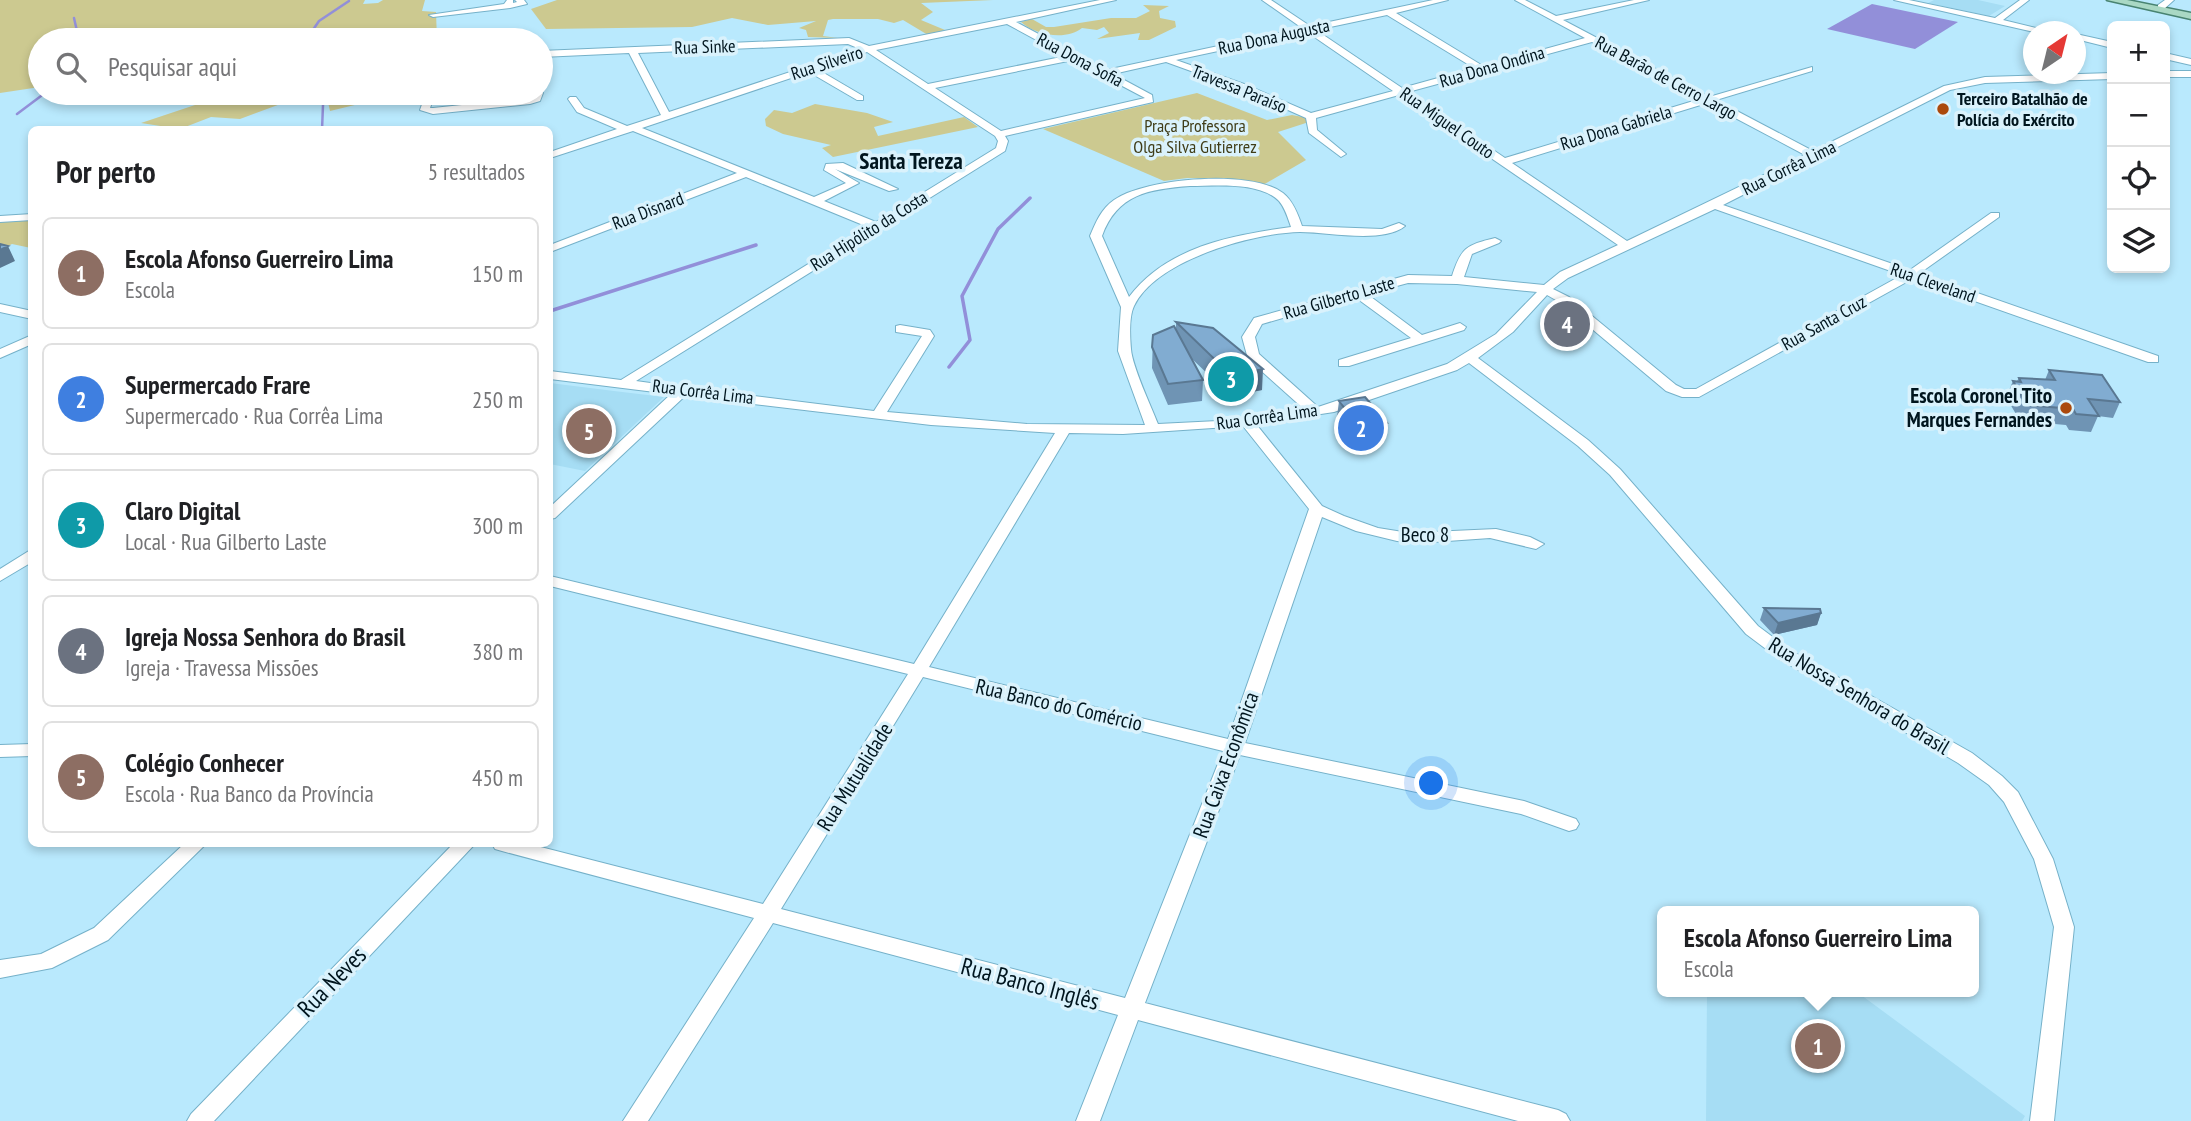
<!DOCTYPE html>
<html lang="pt">
<meta charset="utf-8">
<style>
body{margin:0;font-family:"PT Sans Narrow",sans-serif;background:#f2f2f2;color:#202124}
.controls{position:absolute;right:21px;top:21px;display:grid;overflow:hidden;border-radius:10px;box-shadow:0 4px 10px #0003}
.controls button{width:63px;height:63px;display:grid;place-items:center;padding:0;border:0;border-bottom:2px solid #e0e0e0;background:#fff;color:#202124;font:35px sans-serif}
.compass{position:absolute;left:2023px;top:21px;width:63px;height:63px;border-radius:50%;background:#fff;box-shadow:0 4px 10px #0003;rotate:35deg}
.you{position:absolute;left:1432px;top:784px;width:24px;height:24px;margin:-18px;border:5px solid #fff;border-radius:50%;background:#1a73e8;box-shadow:0 0 0 10px #1a73e833}
.badge{display:grid;place-items:center;width:46px;height:46px;border-radius:50%;background:#0b8043;color:#fff;font-size:23px;font-weight:700}
.pin{position:absolute;translate:-50% -50%;border:4px solid #fff;box-shadow:0 2px 7px #0006}
.popup{position:absolute;left:1657px;top:906px;width:322px;height:91px;box-sizing:border-box;display:grid;place-content:center;border-radius:10px;background:#fff;filter:drop-shadow(0 2px 5px #0005);font-size:23px;white-space:nowrap;color:#757577}
.popup b{font-size:26px;color:#202124}
.popup::after{content:'';position:absolute;left:50%;top:100%;margin-left:-14px;border:14px solid transparent;border-top-color:#fff}
.list{margin:0;padding:0;list-style:none}
h2{display:flex;justify-content:space-between;align-items:center;height:91px;margin:0;padding:0 28px;font-size:30px}
h2 small{font-size:23px;font-weight:400;color:#757577}
.list li{display:grid;grid-template-columns:46px 1fr auto;gap:21px;align-items:center;box-sizing:border-box;height:112px;margin:0 14px 14px;padding:0 14px;border:2px solid #e0e0e0;border-radius:10px}
.list b{display:block;font-size:26px;white-space:nowrap}
.list p{margin:0;font-size:23px;white-space:nowrap;color:#757577}
.list em{font-size:23px;font-style:normal;color:#757577}
.icon{flex:none;width:38px;height:38px;fill:none;stroke:currentColor;stroke-width:2;stroke-linecap:round;stroke-linejoin:round}
.map{position:relative;flex:none;width:2191px;height:1121px;overflow:hidden}
.search{position:absolute;background:#fff;box-shadow:0 4px 10px #0003;left:28px;top:28px;width:525px;height:77px;display:flex;align-items:center;gap:18px;box-sizing:border-box;padding:0 24px;border-radius:38px;color:#757577;font-size:26px}
.panel{position:absolute;background:#fff;box-shadow:0 4px 10px #0003;left:28px;top:126px;width:525px;height:721px;border-radius:10px}
.map>svg:first-child{display:block}
.built{fill:#a6ddf4}
.green{fill:#ccc990}
.water{fill:#928fd9}
.lines{fill:none;stroke-linecap:round;stroke-linejoin:round}
.stream-far1{stroke:#928fd9;stroke-width:2.5}
.stream{stroke:#928fd9;stroke-width:3.5}
.minor-casing{stroke:#75b1c9;stroke-width:2}
.major-casing{stroke:#488371;stroke-width:3}
.minor{fill:#fff;fill-rule:evenodd}
.major{fill:#a9d8c4;fill-rule:evenodd}
.wall{fill:#6f94b4}
.shaded-wall{fill:#5a7892}
.building{fill:#81acd1;stroke:#5a7892;stroke-width:2}
.poi-dot{fill:#ab490c;stroke:#daf2fc;stroke-width:2.5}
.labels{text-anchor:middle;stroke-width:7;stroke-linejoin:round;paint-order:stroke}
.far-street-label{font-size:18px;fill:#00151e;stroke:#daf2fc}
.far-poi-label{font-size:18px;font-weight:bold;fill:#00151e;stroke:#daf2fc;text-anchor:start}
.far-park-label{font-size:18px;fill:#403d18;stroke:#daf2fc}
.poi-label{font-size:21px;font-weight:bold;fill:#00151e;stroke:#daf2fc;text-anchor:end}
.street-label{font-size:21px;fill:#00151e;stroke:#daf2fc}
.far-district-label{font-size:23px;font-weight:bold;fill:#00151e;stroke:#daf2fc}
.near-street-label{font-size:24px;fill:#00151e;stroke:#daf2fc}
</style>
<div class="map">
<svg width="2191" height="1121" viewBox="0 0 2191 1121">
<rect width="100%" height="100%" fill="#b9e9fd"/>
<!-- built -->
<path class="built" d="M1934 0H1978L2005 6 1989 16 1928 3Z
M550 383 614 391 664 397 585 471 550 464Z
M1707 992H1857L2025 1116 2022 1121H1706Z"/>
<!-- green -->
<path class="green" d="M0 0H365L363 4 378 3 383 0H425L422 11 436 12 437 40H40V87L0 93Z
M557 0H993L921 3 933 12 921 20 945 30 928 35 903 20 894 23 878 19H833L828 20 823 36 838 38 808 37 806 30 799 28 816 21 768 25 732 18 692 27 546 29 531 9Z
M1143 5 1169 6 1159 11 1160 18 1175 21 1176 27 1149 40H1138L1140 33 1097 39 1109 33 1104 27 1097 30 1082 28C1066 41 1035 35 1021 22L1032 19 1046 27H1054L1111 18H1136L1150 11Z
M231 93H375L363 103 330 111 327 98 305 95 240 119 211 117 180 129 141 123Z
M1197 93 1267 120 1292 115 1308 118 1309 122 1278 132 1306 160 1263 185 1225 179 1187 178 1164 181 1043 129Z
M815 104 867 113 893 122 874 127 878 136 964 117 978 127 833 157 822 148 831 145 783 134 766 126 765 119 774 110 792 113Z
M31 219V248L12 244 0 250V222Z"/>
<!-- water -->
<path class="water" d="M1872 4 1958 22 1915 49 1827 29Z"/>
<g class="lines">
<!-- stream-far1 -->
<path class="stream-far1" d="M74 18 79 40
M306 40 319 21 349 1
M318 93 323 105 322 130
M17 114 45 93"/>
<!-- stream -->
<path class="stream" d="M550 311 756 245
M949 367 970 340 962 296 998 229 1030 198"/>
<defs>
<path id="minor" d="M507 0H513V3L517 2 515 0H524L527 4 510 8 433 17 429 15 504 4Z
M1100 0H1116L1016 22 1106 70 1302 28 1262 0H1271L1310 26 1433 0H1448L1396 13 1483 66 1585 38 1515 0H1525L1556 16 1634 0H1649L1563 20 1709 97 1812 67V71L1716 100 1813 151 1944 86 1985 77 2112 73V79L1985 83 1950 90 1723 205 1910 270 1991 213H1999V217L1920 273 2158 356V362H2148L1912 279 1699 397H1682L1666 391 1561 303 1547 295 1513 332 1478 358 1588 440 1620 469 1758 626 1790 650 1972 753 2002 776 2018 792 2053 859 2074 927 2054 1121H2030L2054 927 2034 859 2004 802 1989 785 1958 763 1778 658 1746 634 1610 475 1578 446 1469 363 1457 370 1334 412 1256 424 1322 506 1344 516 1378 528 1409 533 1496 529 1530 537 1544 544 1536 549 1490 538 1419 543 1397 541 1356 531 1322 517 1245 743 1524 801 1576 819 1579 824 1576 829 1569 831 1521 814 1240 755 1145 1003 1558 1110 1566 1114 1570 1121H1518L1138 1020 1100 1121H1076L1118 1015 773 923 648 1121H623L754 918 502 851 495 849 492 844H529L763 904 908 674 550 586V576L914 664 1055 433 931 425 685 396 555 518 550 519V507L671 394 550 379V371L621 380 868 227 746 177 550 252V245L737 173 633 131 550 158V152L617 129 577 112 568 99 570 97H576L584 108 627 126 661 115 629 53 541 57V51L849 38 869 46ZM1387 15 1474 68 1402 88 1316 30ZM1007 24 1066 56 928 84 876 50ZM1307 32 1393 91 1311 113 1244 84 1176 60ZM1592 42 1700 99 1505 158 1408 92ZM848 44 860 49 669 112 638 53ZM867 52 995 136 998 141 996 148 876 222 824 201 859 183 835 169 889 191 898 189 843 163 826 164 824 170 846 183 814 197 642 128 809 72 857 100H863V96L817 69ZM1073 60 1145 98 1001 131 935 88ZM1166 62 1238 88 1306 118 1309 133 1341 157 1346 154 1317 130 1316 118 1399 95 1618 245 1560 272 1544 285 1464 277 1472 254 1499 243 1501 241 1495 238C1466 245 1461 248 1452 276L1408 275 1254 318 1242 337 1248 359 1305 410 1218 421 1158 424C1151 406 1132 366 1131 349 1130 338 1129 316 1134 306 1156 260 1253 233 1300 232 1328 232 1383 244 1405 226L1399 223 1382 229 1302 226C1298 214 1293 201 1283 193 1252 169 1145 178 1114 200 1101 209 1096 222 1090 236L1121 307 1118 351 1145 425 1027 424 887 412 934 336 930 330 900 325 896 326V332L922 336 874 411 690 388 684 385 679 387 636 381 1005 151 1008 141 1005 136 1153 102 1152 95 1113 74ZM1707 103 1805 155 1627 241 1512 163ZM1190 186C1215 186 1259 181 1279 201 1285 208 1288 218 1291 227 1231 235 1167 247 1129 297L1102 236C1117 194 1149 189 1190 186ZM1715 209 1902 275 1696 389H1684L1676 385 1569 297 1553 289 1568 278ZM1408 283 1457 284 1537 292 1496 334 1447 364 1318 407 1259 354 1255 337 1262 324 1355 297 1411 338 1339 360V366H1349L1464 330 1466 327 1460 323 1422 335 1367 294ZM1243 426 1309 509 1228 739 929 667 1069 433 1123 434ZM923 677 1223 751 1125 998 781 909Z
M1894 0H1909L1995 18 2020 0H2029L2003 20 2052 32H2034Z
M2165 0H2174L2164 9H2158V5Z
M2076 34 2112 42V48L2076 39Z
M2165 53 2191 59V65L2165 59Z
M2165 71H2191V77H2165Z
M541 91 543 93 540 101 530 104 433 114 420 110 426 93H435L430 108H433L529 98 533 97 534 93Z
M32 214V220L0 222V216Z
M0 304 32 311V319L0 312Z
M32 335V344L0 358V349Z
M32 549V562L0 581V569Z
M32 744V756L0 757V745Z
M184 844H206L108 940 52 968 0 978V960L41 954 94 928Z
M453 844H475L214 1121H187L191 1114Z"/>
<path id="major" d="M2107 0H2127L2191 13V19Z"/>
</defs>
<!-- minor casing -->
<use href="#minor" class="minor-casing"/>
<!-- major casing -->
<use href="#major" class="major-casing"/>
<!-- minor -->
<use href="#minor" class="minor"/>
<!-- major -->
<use href="#major" class="major"/>
</g>
<!-- wall -->
<path class="wall" d="M1176 322 1262 390 1231 396 1191 358 1203 380 1202 401 1168 405 1152 368 1153 335 1176 329Z
M2049 370 2120 402 2113 418 2098 416 2091 432 2069 430 2066 425 2020 421 2006 397 2013 381H2017L2019 378 2045 380Z
M1339 401 1385 439 1359 446 1337 417Z
M1764 608 1821 613 1817 625 1774 635 1760 620Z"/>
<!-- shaded-wall -->
<path class="shaded-wall" d="M8 246 15 261 0 268V250Z
M1263 369 1262 390 1231 396 1232 376Z
M1387 423 1385 439 1359 446 1361 429Z
M1821 613 1817 625 1774 635 1778 623Z"/>
<!-- building -->
<path class="building" d="M0 244 8 246 0 250Z
M1176 322 1213 328 1263 369 1232 376Z
M1174 326 1203 380 1168 384 1152 347 1153 335Z
M2049 370 2102 375 2120 402 2088 399 2099 416 2076 414 2073 409 2027 405 2013 381 2021 382 2019 378 2055 380Z
M1365 397 1387 423 1361 429 1339 401Z
M1764 608 1820 609 1821 613 1778 623Z"/>
<!-- markers -->
<g class="poi-dot">
<circle cx="1943" cy="109" r="7"/>
<circle cx="2066" cy="408" r="7"/>
</g>
<g class="labels">
<!-- far-street labels -->
<g class="far-street-label">
<text transform="translate(1274 37) rotate(-12)" y="6">Rua Dona Augusta</text>
<text transform="translate(705 47) rotate(-2)" y="6">Rua Sinke</text>
<text transform="translate(1080 60) rotate(28)" y="6">Rua Dona Sofia</text>
<text transform="translate(827 63) rotate(-18)" y="6">Rua Silveiro</text>
<text transform="translate(1492 67) rotate(-16)" y="6">Rua Dona Ondina</text>
<text transform="translate(1666 78) rotate(28)" y="6">Rua Barão de Cerro Largo</text>
<text transform="translate(1239 89) rotate(22)" y="6">Travessa Paraíso</text>
<text transform="translate(1447 123) rotate(35)" y="6">Rua Miguel Couto</text>
<text transform="translate(1616 128) rotate(-17)" y="6">Rua Dona Gabriela</text>
<text transform="translate(1789 168) rotate(-26)" y="6">Rua Corrêa Lima</text>
<text transform="translate(648 211) rotate(-21)" y="6">Rua Disnard</text>
<text transform="translate(869 231) rotate(-32)" y="6">Rua Hipólito da Costa</text>
<text transform="translate(1933 283) rotate(19)" y="6">Rua Cleveland</text>
<text transform="translate(1339 298) rotate(-16)" y="6">Rua Gilberto Laste</text>
<text transform="translate(1824 323) rotate(-29)" y="6">Rua Santa Cruz</text>
<text transform="translate(703 392) rotate(7)" y="6">Rua Corrêa Lima</text>
<text transform="translate(1267 417) rotate(-8)" y="6">Rua Corrêa Lima</text>
</g>
<!-- far-poi labels -->
<g class="far-poi-label">
<text x="1957" y="105">Terceiro Batalhão de<tspan x="1957" dy="21">Polícia do Exército</tspan></text>
</g>
<!-- far-park labels -->
<g class="far-park-label">
<text x="1195" y="132">Praça Professora<tspan x="1195" dy="21">Olga Silva Gutierrez</tspan></text>
</g>
<!-- poi labels -->
<g class="poi-label">
<text x="2052" y="403">Escola Coronel Tito<tspan x="2052" dy="24">Marques Fernandes</tspan></text>
</g>
<!-- street labels -->
<g class="street-label">
<text x="1425" y="542">Beco 8</text>
<text transform="translate(1859 696) rotate(31)" y="7">Rua Nossa Senhora do Brasil</text>
<text transform="translate(1059 705) rotate(13)" y="7">Rua Banco do Comércio</text>
<text transform="translate(1226 765) rotate(-70)" y="7">Rua Caixa Econômica</text>
<text transform="translate(855 777) rotate(-58)" y="7">Rua Mutualidade</text>
</g>
<!-- far-district labels -->
<g class="far-district-label">
<text x="911" y="169">Santa Tereza</text>
</g>
<!-- near-street labels -->
<g class="near-street-label">
<text transform="translate(332 982) rotate(-46)" y="8">Rua Neves</text>
<text transform="translate(1030 984) rotate(15)" y="8">Rua Banco Inglês</text>
</g>
</g>
</svg>
<div class="controls">
<button>+</button>
<button>−</button>
<button><svg class="icon" aria-label="locate" viewBox="0 0 24 24"><circle cx="12" cy="12" r="6"/><path d="M12 2v4M12 18v4M2 12h4M18 12h4"/></svg></button>
<button><svg class="icon" aria-label="layers" viewBox="0 0 24 24"><path d="M12 4l9 5-9 5-9-5zM3 14l9 5 9-5"/></svg></button>
</div>
<svg class="compass" viewBox="-18 -18 36 36"><path d="M0-13l5 13h-10z" fill="#e53935"/><path d="M0 13l5-13h-10z" fill="#757577"/></svg>
<div class="you"></div>
<div class="pin badge" style="left:1818px;top:1046px;background:#8d6e63">1</div>
<div class="popup"><b>Escola Afonso Guerreiro Lima</b>Escola</div>
<div class="pin badge" style="left:1361px;top:428px;background:#3f7fe0">2</div>
<div class="pin badge" style="left:1231px;top:379px;background:#0f9aa8">3</div>
<div class="pin badge" style="left:1567px;top:324px;background:#6b7280">4</div>
<div class="pin badge" style="left:589px;top:431px;background:#8d6e63">5</div>
<div class="search"><svg class="icon" aria-label="search" viewBox="0 0 24 24"><circle cx="10" cy="10" r="6"/><path d="M15 15l6 6"/></svg>Pesquisar aqui</div>
<section class="panel">
<h2>Por perto<small>5 resultados</small></h2>
<ul class="list">
<li><span class="badge" style="background:#8d6e63">1</span><div><b>Escola Afonso Guerreiro Lima</b><p>Escola</p></div><em>150 m</em></li>
<li><span class="badge" style="background:#3f7fe0">2</span><div><b>Supermercado Frare</b><p>Supermercado · Rua Corrêa Lima</p></div><em>250 m</em></li>
<li><span class="badge" style="background:#0f9aa8">3</span><div><b>Claro Digital</b><p>Local · Rua Gilberto Laste</p></div><em>300 m</em></li>
<li><span class="badge" style="background:#6b7280">4</span><div><b>Igreja Nossa Senhora do Brasil</b><p>Igreja · Travessa Missões</p></div><em>380 m</em></li>
<li><span class="badge" style="background:#8d6e63">5</span><div><b>Colégio Conhecer</b><p>Escola · Rua Banco da Província</p></div><em>450 m</em></li>
</ul>
</section>
</div>
